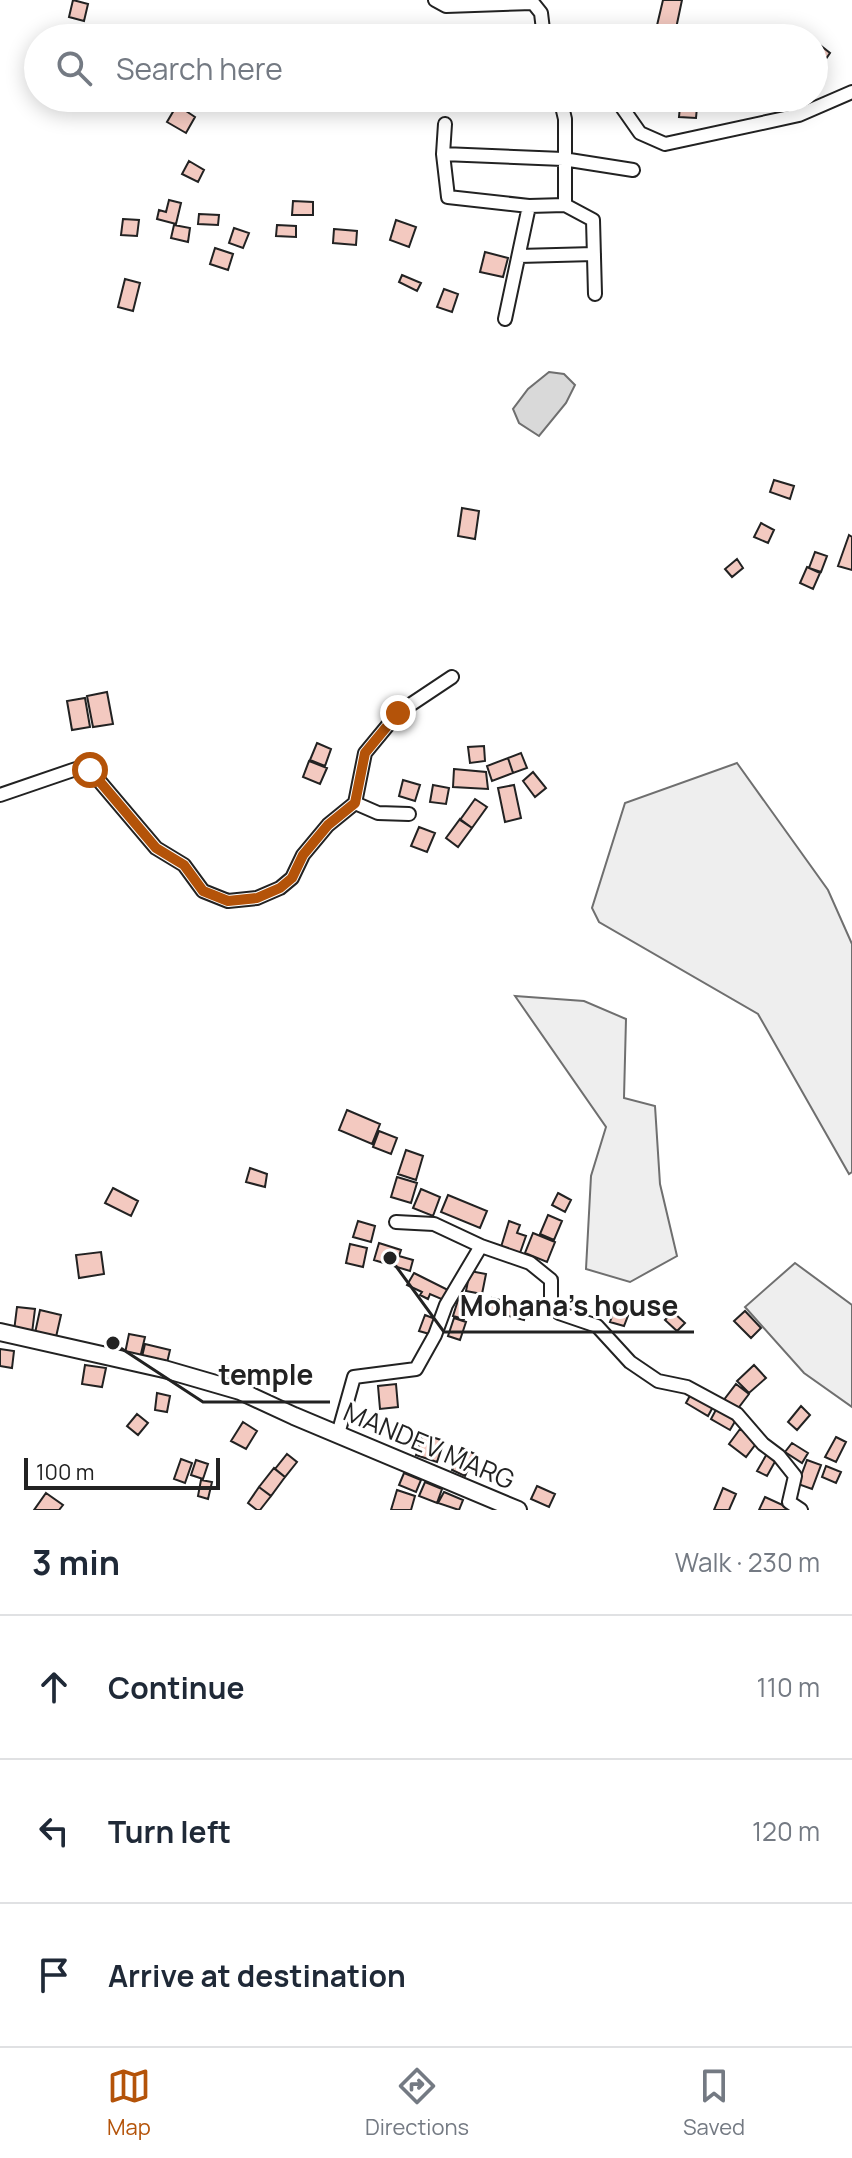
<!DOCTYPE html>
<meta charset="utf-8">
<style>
body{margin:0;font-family:Manrope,sans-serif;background:#f2f2f3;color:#1f2937}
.scale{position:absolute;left:24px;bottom:20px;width:196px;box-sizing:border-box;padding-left:8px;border:4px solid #222;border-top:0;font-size:22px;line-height:28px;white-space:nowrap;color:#222;-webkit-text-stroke:6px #fff;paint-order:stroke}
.stop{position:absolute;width:24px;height:24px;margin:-18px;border:6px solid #b45309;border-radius:50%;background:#fff}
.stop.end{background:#b45309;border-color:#fff;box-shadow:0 2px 8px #0008}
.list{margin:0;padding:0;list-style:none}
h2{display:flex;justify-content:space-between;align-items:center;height:104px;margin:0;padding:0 32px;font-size:34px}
h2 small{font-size:26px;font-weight:400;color:#747a83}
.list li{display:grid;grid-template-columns:52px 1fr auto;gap:24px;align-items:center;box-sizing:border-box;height:144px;padding:0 32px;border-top:2px solid #e0e1e3}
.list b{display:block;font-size:30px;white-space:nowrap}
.list em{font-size:26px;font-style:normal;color:#747a83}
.icon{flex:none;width:44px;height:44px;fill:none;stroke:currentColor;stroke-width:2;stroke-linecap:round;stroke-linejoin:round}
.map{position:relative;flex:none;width:852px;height:1510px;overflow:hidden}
.search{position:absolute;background:#fff;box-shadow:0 4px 20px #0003;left:24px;right:24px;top:24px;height:88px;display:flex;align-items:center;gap:20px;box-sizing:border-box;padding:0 28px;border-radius:44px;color:#747a83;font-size:30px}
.sheet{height:536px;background:#fff}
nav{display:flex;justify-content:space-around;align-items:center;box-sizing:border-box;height:112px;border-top:2px solid #e0e1e3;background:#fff;font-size:22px;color:#747a83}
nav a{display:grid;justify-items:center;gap:4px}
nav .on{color:#b45309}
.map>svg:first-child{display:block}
.green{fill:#eee;stroke:#6f6f6f;stroke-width:2}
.water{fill:#d9d9d9;stroke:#6f6f6f;stroke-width:2}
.building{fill:#f3c9c0;stroke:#222;stroke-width:2}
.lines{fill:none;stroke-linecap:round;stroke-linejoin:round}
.street-casing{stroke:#222;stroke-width:16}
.secondary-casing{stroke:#222;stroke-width:20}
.street{stroke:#fff;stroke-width:12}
.secondary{stroke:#fff;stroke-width:16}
.route{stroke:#b45309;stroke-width:10}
.labels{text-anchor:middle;stroke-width:6;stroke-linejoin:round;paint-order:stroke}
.street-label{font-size:26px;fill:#222;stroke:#fff}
.leader{fill:none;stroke:#222;stroke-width:3}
.callout-dot{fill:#222;stroke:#fff;stroke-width:3}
.callout-label{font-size:28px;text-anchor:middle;font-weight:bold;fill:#222;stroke:#fff;stroke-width:6;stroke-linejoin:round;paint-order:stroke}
</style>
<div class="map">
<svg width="852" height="1510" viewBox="0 0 852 1510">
<rect width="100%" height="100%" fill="#fff"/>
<!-- green -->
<path class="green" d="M737 763 828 890 852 944V1172L849 1174 758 1014 599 922 592 908 625 803Z
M515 996 584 1001 626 1019 624 1098 655 1106 660 1184 677 1256 630 1282 586 1269 591 1176 606 1127Z
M795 1263 852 1305V1407L804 1373 745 1307Z"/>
<!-- water -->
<path class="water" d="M549 372 564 374 575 385 566 403 539 436 519 423 513 409 528 389Z"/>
<!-- building -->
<path class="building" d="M73 0 88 4 84 21 69 17Z
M663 0H682L674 38H654Z
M280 26 281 36 248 38 246 30Z
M820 45 830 53 821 66 814 61V54Z
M639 98H661L658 109 638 105Z
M177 105 195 117 186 133 167 122Z
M680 106 697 107 696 118 679 117Z
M189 161 204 170 198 182 182 174Z
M169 200 181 203 176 224 157 219 159 210 166 212Z
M293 201 313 202V215H292Z
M199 214 219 215 218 225 198 224Z
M123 219 139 220 137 236 121 235Z
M396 220 416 227 409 247 390 240Z
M174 225 190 228 188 242 171 238Z
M277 225 296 226V237L276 236Z
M234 228 249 233 243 248 229 243Z
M334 229 357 231 356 245 333 243Z
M215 248 233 254 228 270 210 264Z
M485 252 508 258 503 277 480 272Z
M402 275 421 283 417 291 399 282Z
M125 279 140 283 133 311 118 307Z
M444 289 458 294 452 312 437 307Z
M774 480 794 486 790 499 770 492Z
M462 508 479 511 475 539 458 536Z
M761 523 774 530 768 543 754 537Z
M849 535 852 537V570L838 566Z
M815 552 827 556 821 572 809 568Z
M737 559 743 568 732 577 725 569Z
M807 567 820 573 813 589 800 583Z
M107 692 113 724 93 727 87 696Z
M85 698 90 727 72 730 67 701Z
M317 743 331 749 325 766 310 760Z
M484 746 485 761 470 763 468 747Z
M521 753 527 768 513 773 508 758Z
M508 758 513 773 492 781 487 766Z
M309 761 327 768 320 784 303 777Z
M454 769 486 772 488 789 453 787Z
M533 772 546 788 535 797 523 781Z
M403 780 420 785 415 801 399 796Z
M433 785 449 788 446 804 430 802Z
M514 785 521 818 505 822 498 788Z
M475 799 487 807 472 828 460 820Z
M460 819 472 828 458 847 446 838Z
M419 827 435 833 427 852 411 846Z
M347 1110 380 1124 372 1144 339 1130Z
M379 1131 397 1138 391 1154 373 1147Z
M406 1150 423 1156 416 1180 398 1174Z
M250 1168 267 1174 265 1187 246 1182Z
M397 1177 417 1183 411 1203 391 1197Z
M113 1188 138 1201 131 1216 105 1203Z
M421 1189 440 1197 433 1216 413 1208Z
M558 1193 571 1200 565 1212 552 1205Z
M448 1195 487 1211 480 1228 441 1212Z
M548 1215 562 1221 554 1240 540 1234Z
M358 1221 375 1226 371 1242 353 1237Z
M509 1221 520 1225 517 1233 526 1236 520 1253 501 1247Z
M533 1233 555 1242 547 1262 525 1253Z
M379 1243 401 1250 399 1256 413 1260 410 1271 374 1260Z
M350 1244 367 1248 363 1267 346 1263Z
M101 1252 104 1274 79 1278 76 1255Z
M470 1271 486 1274 482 1294 466 1291Z
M414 1273 450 1291 446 1301 430 1294 428 1299 420 1295 422 1292 407 1285Z
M492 1298 508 1302 505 1315 489 1310Z
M458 1300 469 1303 464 1319 453 1316Z
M508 1302 527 1307 524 1320 505 1315Z
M17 1307 35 1309 32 1333 14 1331Z
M615 1308 629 1313 624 1326 610 1322Z
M40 1310 61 1315 56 1337 35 1333Z
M745 1311 761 1328 751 1338 734 1321Z
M673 1312 685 1323 677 1331 665 1320Z
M425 1315 438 1320 433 1335 419 1331Z
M454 1318 466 1322 460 1340 448 1336Z
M129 1334 145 1337 139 1362 124 1358Z
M145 1344 170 1350 166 1367 141 1361Z
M0 1349 14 1351 12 1368 0 1366Z
M85 1365 106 1368 102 1387 82 1384Z
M754 1365 766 1378 749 1393 737 1381Z
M396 1384 398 1407 380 1409 378 1386Z
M736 1384 749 1394 736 1411 723 1401Z
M692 1392 714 1405 708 1416 686 1403Z
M157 1393 170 1396 167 1412 155 1410Z
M718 1406 737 1418 730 1430 711 1419Z
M801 1406 810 1415 797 1430 788 1422Z
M137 1414 148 1423 138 1435 127 1426Z
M243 1422 257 1431 246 1449 231 1441Z
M740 1429 758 1441 746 1457 729 1444Z
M423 1434 444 1441 437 1462 416 1455Z
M836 1437 846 1442 836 1462 825 1457Z
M792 1443 808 1453 802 1463 785 1452Z
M462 1448 475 1454 465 1476 452 1470Z
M768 1452 777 1458 767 1476 757 1471Z
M287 1454 297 1462 285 1477 275 1469Z
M181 1459 192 1463 185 1483 174 1479Z
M196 1460 208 1464 203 1479 191 1475Z
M807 1460 821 1465 812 1489 798 1484Z
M826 1466 841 1472 836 1483 822 1477Z
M274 1468 285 1477 271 1496 259 1487Z
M404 1473 421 1480 416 1492 399 1485Z
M201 1480 212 1482 208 1499 198 1496Z
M425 1482 442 1489 437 1503 419 1496Z
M537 1486 555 1494 549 1507 531 1499Z
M259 1487 271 1496 260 1510H257L248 1503Z
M723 1488 736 1494 729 1510H714Z
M397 1490 415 1496 411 1510H391Z
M444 1492 463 1500 459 1510 438 1503Z
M46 1493 63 1505 59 1510H34Z
M765 1497 787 1507 786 1510H759Z"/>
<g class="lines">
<defs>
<path id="street" d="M435 0 446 6 533 3 541 13 544 38
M560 98 565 119V205
M576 98 619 103 640 133 665 144 799 115 852 92
M445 124 443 154 448 197 529 206 565 205 593 220 595 294
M443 154 563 159 633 170
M519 256 594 254
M505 319 529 206
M0 795 76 769 90 770 156 848 184 865 203 891 228 901 257 898 280 888 292 878 303 855 328 825 355 803 365 753 398 713 452 677
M355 803 378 813 409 814
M481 1246 530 1263 551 1280V1300L559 1313 597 1326 630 1362 658 1381 687 1387 737 1414 763 1444 779 1456 795 1476 789 1502 801 1510
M338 1434 354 1377 416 1369 435 1335 446 1305 481 1246 434 1224 396 1222"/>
<path id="secondary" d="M0 1332 164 1369 240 1391 294 1416 518 1510"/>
</defs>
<!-- street casing -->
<use href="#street" class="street-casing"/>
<!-- secondary casing -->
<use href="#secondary" class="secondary-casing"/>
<!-- street -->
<use href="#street" class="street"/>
<!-- secondary -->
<use href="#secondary" class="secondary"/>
</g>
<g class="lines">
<!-- route -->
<path class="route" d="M90 770 156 848 184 865 203 891 228 901 257 898 280 888 292 878 303 855 328 825 355 803 365 753 398 713"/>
</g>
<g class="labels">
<!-- street labels -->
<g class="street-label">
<text transform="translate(429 1446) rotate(23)" y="9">MANDEV MARG</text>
</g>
</g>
<!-- callouts -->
<path class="leader" d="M390 1258L444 1332H694M113 1343L203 1402H330"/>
<g class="callout-dot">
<circle cx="390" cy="1258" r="8"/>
<circle cx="113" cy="1343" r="8"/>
</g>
<g class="callout-label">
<text x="569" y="1316">Mohana's house</text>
<text x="266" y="1385">temple</text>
</g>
</svg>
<div class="scale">100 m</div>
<div class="stop" style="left:90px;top:770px"></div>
<div class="stop end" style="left:398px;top:713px"></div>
<div class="search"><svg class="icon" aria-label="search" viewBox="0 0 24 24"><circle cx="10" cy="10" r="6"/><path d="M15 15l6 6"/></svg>Search here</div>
</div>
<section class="sheet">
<h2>3 min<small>Walk · 230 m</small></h2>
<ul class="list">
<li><svg class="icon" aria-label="ahead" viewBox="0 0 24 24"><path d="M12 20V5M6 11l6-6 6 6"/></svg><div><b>Continue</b></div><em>110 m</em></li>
<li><svg class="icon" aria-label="left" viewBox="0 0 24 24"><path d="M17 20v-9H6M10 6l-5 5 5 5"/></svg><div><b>Turn left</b></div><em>120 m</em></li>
<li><svg class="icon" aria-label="arrive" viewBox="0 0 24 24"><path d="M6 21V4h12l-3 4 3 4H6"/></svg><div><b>Arrive at destination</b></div></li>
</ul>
</section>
<nav>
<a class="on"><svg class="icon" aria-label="map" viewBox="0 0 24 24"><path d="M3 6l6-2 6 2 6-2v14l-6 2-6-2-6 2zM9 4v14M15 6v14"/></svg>Map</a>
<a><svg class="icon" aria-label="directions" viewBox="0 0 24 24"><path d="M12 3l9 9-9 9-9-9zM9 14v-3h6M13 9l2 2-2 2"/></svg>Directions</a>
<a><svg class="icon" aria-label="saved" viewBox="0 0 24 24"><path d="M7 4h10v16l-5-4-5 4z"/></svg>Saved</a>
</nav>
